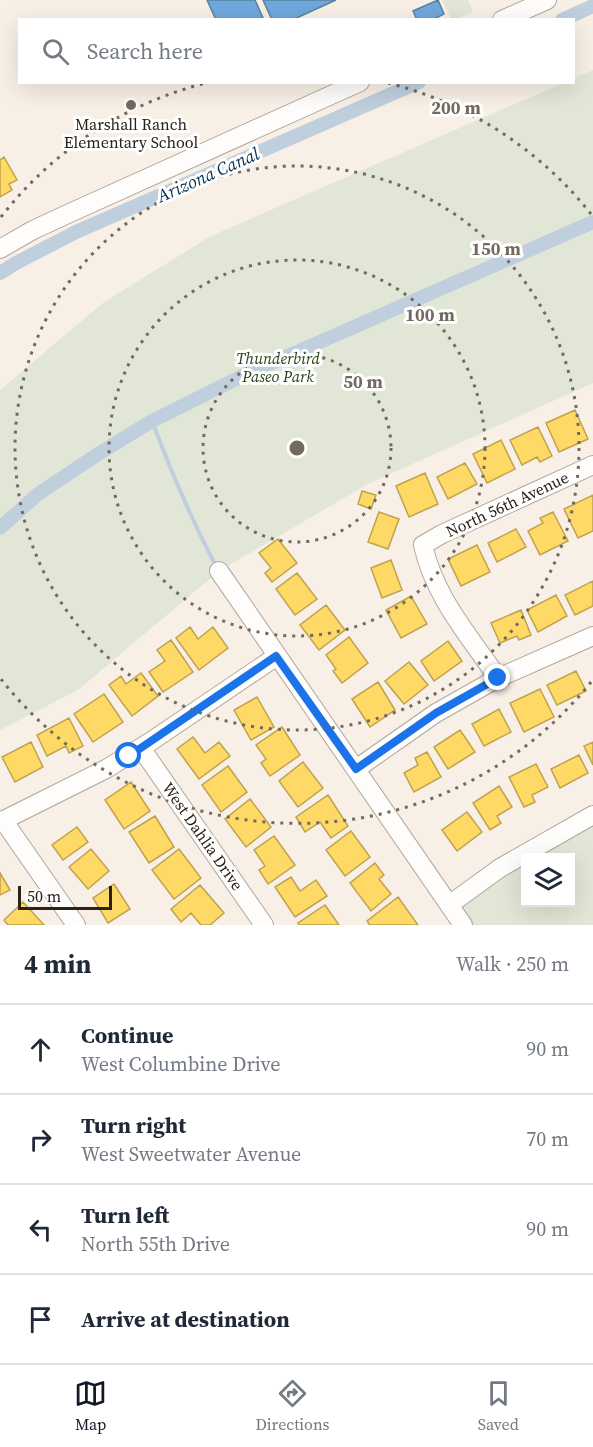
<!DOCTYPE html>
<meta charset="utf-8">
<style>
body{margin:0;font-family:"Source Serif 4",serif;background:#f2f2f3;color:#1f2937}
.controls{position:absolute;right:18px;bottom:18px;display:grid;overflow:hidden;border-radius:0px;box-shadow:0 6px 24px #0002}
.controls button{width:54px;height:54px;display:grid;place-items:center;padding:0;border:0;border-bottom:2px solid #e0e1e3;background:#fff;color:#1f2937;font:30px sans-serif}
.scale{position:absolute;left:18px;bottom:15px;width:94px;box-sizing:border-box;padding-left:6px;border:3px solid #2a2217;border-top:0;font-size:16px;line-height:21px;white-space:nowrap;color:#2a2217;-webkit-text-stroke:4px #fff;paint-order:stroke}
.stop{position:absolute;width:18px;height:18px;margin:-14px;border:4px solid #1a73e8;border-radius:50%;background:#fff}
.stop.end{background:#1a73e8;border-color:#fff;box-shadow:0 2px 6px #0008}
.list{margin:0;padding:0;list-style:none}
h2{display:flex;justify-content:space-between;align-items:center;height:78px;margin:0;padding:0 24px;font-size:26px}
h2 small{font-size:20px;font-weight:400;color:#747a83}
.list li{display:grid;grid-template-columns:39px 1fr auto;gap:18px;align-items:center;box-sizing:border-box;height:90px;padding:0 24px;border-top:2px solid #e0e1e3}
.list b{display:block;font-size:22px;white-space:nowrap}
.list p{margin:0;font-size:20px;white-space:nowrap;color:#747a83}
.list em{font-size:20px;font-style:normal;color:#747a83}
.icon{flex:none;width:33px;height:33px;fill:none;stroke:currentColor;stroke-width:2;stroke-linecap:round;stroke-linejoin:round}
.map{position:relative;flex:none;width:593px;height:925px;overflow:hidden}
.search{position:absolute;background:#fff;box-shadow:0 6px 24px #0002;left:18px;right:18px;top:18px;height:66px;display:flex;align-items:center;gap:15px;box-sizing:border-box;padding:0 21px;border-radius:0px;color:#747a83;font-size:22px}
.sheet{height:438px;background:#fff}
nav{display:flex;justify-content:space-around;align-items:center;box-sizing:border-box;height:84px;border-top:2px solid #e0e1e3;background:#fff;font-size:16px;color:#747a83}
nav a{display:grid;justify-items:center;gap:3px}
nav .on{color:#111827}
.map>svg:first-child{display:block}
.green{fill:#e2e6d6;fill-rule:evenodd}
.homes{fill:#ffd966;stroke:#bfa24e;stroke-width:1.5}
.schools{fill:#6fa8dc;stroke:#5a80a1;stroke-width:1.5}
.lines{fill:none;stroke-linecap:round;stroke-linejoin:round}
.stream{stroke:#bfcfde;stroke-width:4}
.canal{stroke:#bfcfde;stroke-width:14}
.minor-casing{stroke:#aea79d;stroke-width:20}
.minor{stroke:#fefdfb;stroke-width:18}
.route{stroke:#1a73e8;stroke-width:8}
.ring{fill:none;stroke:#726a5f;stroke-width:3;stroke-dasharray:3 6}
.poi-dot{fill:#726a5f;stroke:#fff;stroke-width:2}
.labels{text-anchor:middle;stroke-width:6;stroke-linejoin:round;paint-order:stroke}
.poi-label{font-size:16px;fill:#2a2217;stroke:#fff}
.park-label{font-size:16px;font-style:italic;fill:#284215;stroke:#fff}
.street-label{font-size:16px;fill:#2a2217;stroke:#fff}
.water-label{font-size:18px;font-style:italic;fill:#063254;stroke:#fff}
.centre{fill:#726a5f;stroke:#fff;stroke-width:3}
.ring-label{font-size:18px;text-anchor:middle;font-weight:bold;fill:#726a5f;stroke:#fff;stroke-width:6;stroke-linejoin:round;paint-order:stroke}
</style>
<div class="map">
<svg width="593" height="925" viewBox="0 0 593 925">
<rect width="100%" height="100%" fill="#f8f0e6"/>
<!-- green -->
<path class="green" d="M442 0H468L473 12 457 19H451Z
M593 70V383L368 484 219 571 78 690 0 730V390L104 302 211 236 563 83 574 82V78Z
M593 815V925H463L449 905ZM526 858H570V902H526Z"/>
<!-- homes -->
<path class="homes" d="M4 157 17 180 9 184 12 190 0 197V160Z
M575 410 588 439 559 452 546 423Z
M538 427 552 456 540 462 537 457 522 465 510 440Z
M501 440 515 469 487 483 473 454Z
M465 463 477 484 448 499 437 477Z
M425 473 438 504 409 517 396 486Z
M362 491 376 495 371 509 358 504Z
M593 495V531L578 538 564 509Z
M379 512 399 519 388 549 368 542Z
M553 512 568 541 540 555 528 531 543 523 540 518Z
M516 529 526 547 497 562 488 543Z
M278 539 297 563 272 582 265 573 271 568 259 553Z
M477 545 490 572 461 586 448 559Z
M391 560 402 590 382 598 371 568Z
M297 573 317 599 295 615 276 589Z
M593 581V606L575 615 565 595Z
M556 595 567 616 538 632 527 610Z
M411 596 427 624 401 638 386 610Z
M326 605 345 630 319 650 300 625Z
M521 610 531 635 519 640 517 636 500 643 491 623Z
M190 627 198 639 213 627 228 648 199 670 176 638Z
M349 637 368 663 342 683 333 671 336 669 326 655Z
M171 640 193 672 163 692 149 672 165 661 157 650Z
M448 641 462 661 434 681 421 661Z
M409 662 428 685 404 704 385 681Z
M576 671 586 691 557 705 547 685Z
M141 673 158 696 132 716 109 685 121 676 126 684Z
M378 682 395 710 370 727 352 699Z
M540 689 554 717 524 732 510 703Z
M104 694 123 722 93 742 74 714Z
M257 697 274 727 251 740 234 710Z
M499 709 511 732 484 746 472 724Z
M69 718 83 746 69 753 66 746 47 756 37 735Z
M282 727 300 755 270 776 261 763 266 759 256 745Z
M460 730 475 752 448 769 434 747Z
M193 737 205 753 219 742 230 756 199 779 177 749Z
M31 742 43 767 15 782 2 757Z
M593 742V765L584 746Z
M427 752 441 777 414 792 404 773 418 765 415 758Z
M579 755 588 773 560 788 551 769Z
M303 762 323 788 298 807 279 781Z
M536 764 548 787 532 795 535 802 524 807 509 777Z
M228 766 247 792 221 812 202 785Z
M131 782 150 811 124 829 105 800Z
M499 786 512 807 497 816 501 823 490 830 473 803Z
M328 795 348 826 331 838 320 822 305 832 296 817Z
M250 799 271 827 246 847 225 819Z
M467 812 482 832 457 851 442 830Z
M155 816 174 847 149 863 129 832Z
M77 827 88 842 63 860 52 845Z
M351 831 370 857 345 876 326 850Z
M274 836 295 865 268 884 259 870 265 866 254 850Z
M91 849 109 871 88 889 69 867Z
M179 849 201 878 174 899 152 870Z
M375 863 384 875 379 879 391 894 371 911 350 883Z
M0 873 10 890 0 895Z
M291 877 300 891 316 880 327 896 295 917 275 887Z
M114 884 130 909 108 923 93 898Z
M200 885 224 913 210 925H201L191 913 181 922 171 909Z
M398 897 418 925H370L367 921Z
M23 902 44 925H8L4 920Z
M325 905 339 925H299L298 923Z"/>
<!-- schools -->
<path class="schools" d="M207 0H255L264 20H216Z
M263 0H336L292 20H272Z
M438 0 444 14 432 20H417L413 11Z"/>
<g class="lines">
<!-- stream -->
<path class="stream" d="M152 421C171 471 191 519 216 566"/>
<!-- canal -->
<path class="canal" d="M562 20 593 6
M0 273 16 263 76 232 419 82
M0 528 38 494 98 454 152 421 238 378 593 222"/>
<defs>
<path id="minor" d="M502 20 547 0
M0 249 33 230 72 212 360 82
M219 571 463 925
M498 678C469 636 434 596 423 545L442 534 593 465
M141 748 264 925
M356 769 436 713 498 678 593 636
M3 820 76 925
M0 822 106 769 150 742 277 656
M449 905 500 868 593 815"/>
</defs>
<!-- minor casing -->
<use href="#minor" class="minor-casing"/>
<!-- minor -->
<use href="#minor" class="minor"/>
</g>
<g class="lines">
<!-- route -->
<path class="route" d="M129 756 276 656 356 769 436 713 498 678"/>
</g>
<!-- distance rings -->
<g class="ring">
<circle cx="297" cy="448" r="94"/>
<circle cx="297" cy="448" r="188"/>
<circle cx="297" cy="448" r="282"/>
<path d="M591 682A376 376 0 0 1 1 679M1 217A376 376 0 0 1 206 83M388 83A376 376 0 0 1 591 214"/>
</g>
<!-- markers -->
<circle class="poi-dot" cx="131" cy="105" r="6"/>
<g class="labels">
<!-- poi labels -->
<g class="poi-label">
<text x="131" y="130">Marshall Ranch<tspan x="131" dy="18">Elementary School</tspan></text>
</g>
<!-- park labels -->
<g class="park-label">
<text x="278" y="364">Thunderbird<tspan x="278" dy="18">Paseo Park</tspan></text>
</g>
<!-- street labels -->
<g class="street-label">
<text transform="translate(507 504) rotate(-25)" y="6">North 56th Avenue</text>
<text transform="translate(203 836) rotate(55)" y="6">West Dahlia Drive</text>
</g>
<!-- water labels -->
<g class="water-label">
<text transform="translate(208 175) rotate(-24)" y="6">Arizona Canal</text>
</g>
</g>
<circle cx="297" cy="448" r="9" class="centre"/>
<g class="ring-label">
<text x="456" y="114">200 m</text>
<text x="496" y="255">150 m</text>
<text x="430" y="321">100 m</text>
<text x="363" y="388">50 m</text>
</g>
</svg>
<div class="controls">
<button><svg class="icon" aria-label="layers" viewBox="0 0 24 24"><path d="M12 4l9 5-9 5-9-5zM3 14l9 5 9-5"/></svg></button>
</div>
<div class="scale">50 m</div>
<div class="stop" style="left:129px;top:756px"></div>
<div class="stop end" style="left:498px;top:678px"></div>
<div class="search"><svg class="icon" aria-label="search" viewBox="0 0 24 24"><circle cx="10" cy="10" r="6"/><path d="M15 15l6 6"/></svg>Search here</div>
</div>
<section class="sheet">
<h2>4 min<small>Walk · 250 m</small></h2>
<ul class="list">
<li><svg class="icon" aria-label="ahead" viewBox="0 0 24 24"><path d="M12 20V5M6 11l6-6 6 6"/></svg><div><b>Continue</b><p>West Columbine Drive</p></div><em>90 m</em></li>
<li><svg class="icon" aria-label="right" viewBox="0 0 24 24"><path d="M7 20v-9h11M14 6l5 5-5 5"/></svg><div><b>Turn right</b><p>West Sweetwater Avenue</p></div><em>70 m</em></li>
<li><svg class="icon" aria-label="left" viewBox="0 0 24 24"><path d="M17 20v-9H6M10 6l-5 5 5 5"/></svg><div><b>Turn left</b><p>North 55th Drive</p></div><em>90 m</em></li>
<li><svg class="icon" aria-label="arrive" viewBox="0 0 24 24"><path d="M6 21V4h12l-3 4 3 4H6"/></svg><div><b>Arrive at destination</b></div></li>
</ul>
</section>
<nav>
<a class="on"><svg class="icon" aria-label="map" viewBox="0 0 24 24"><path d="M3 6l6-2 6 2 6-2v14l-6 2-6-2-6 2zM9 4v14M15 6v14"/></svg>Map</a>
<a><svg class="icon" aria-label="directions" viewBox="0 0 24 24"><path d="M12 3l9 9-9 9-9-9zM9 14v-3h6M13 9l2 2-2 2"/></svg>Directions</a>
<a><svg class="icon" aria-label="saved" viewBox="0 0 24 24"><path d="M7 4h10v16l-5-4-5 4z"/></svg>Saved</a>
</nav>
